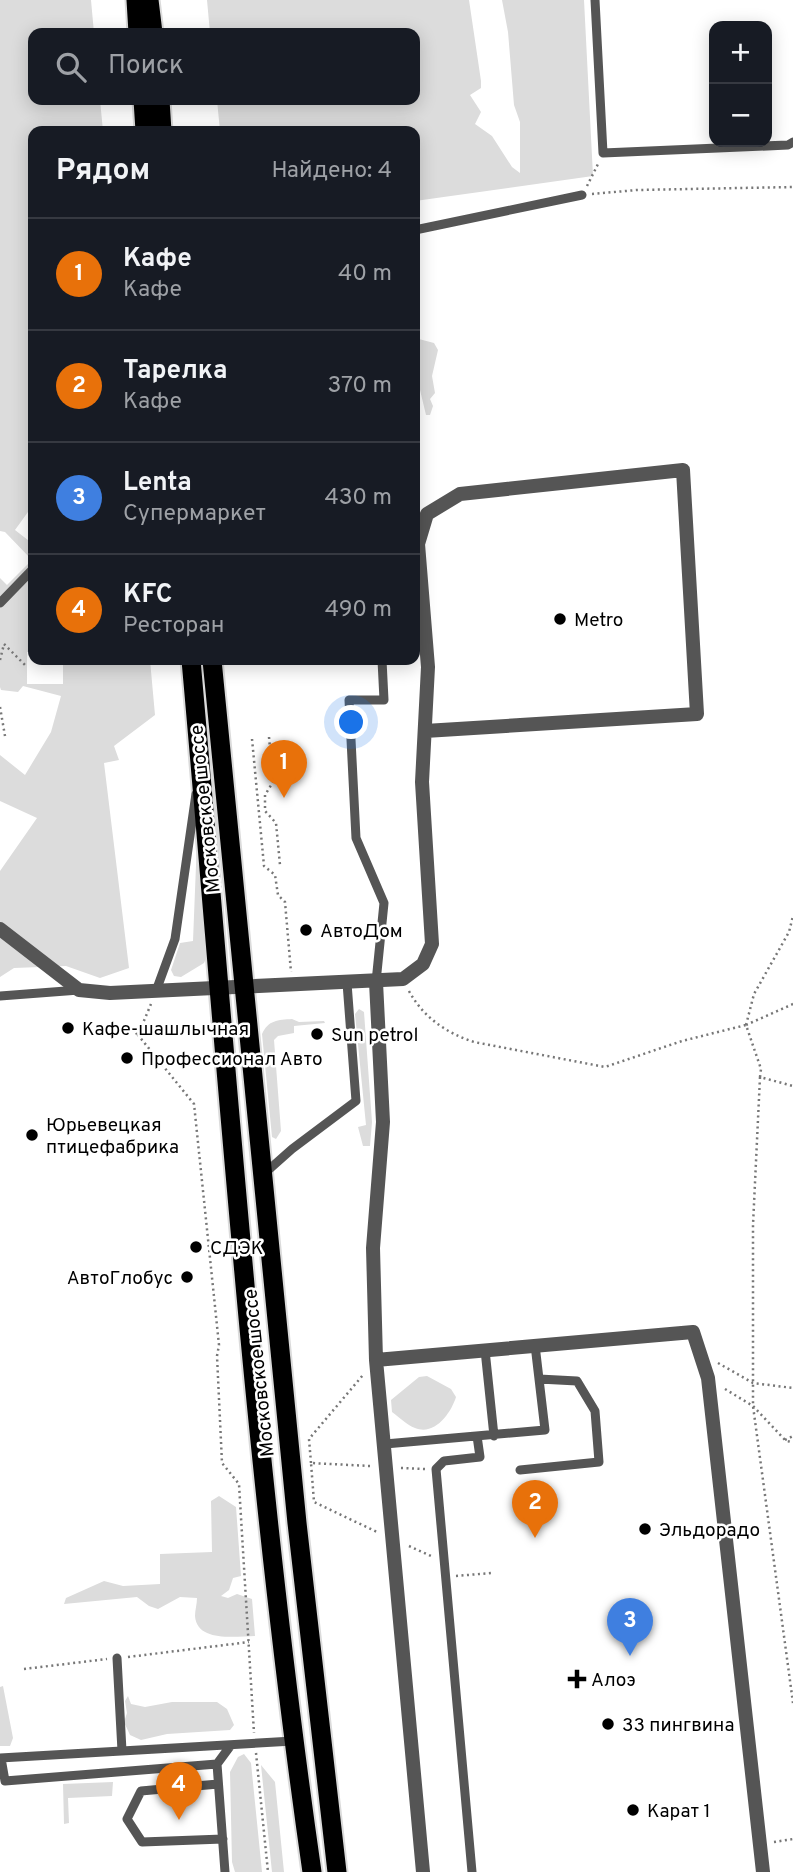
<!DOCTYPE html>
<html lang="ru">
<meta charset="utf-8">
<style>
body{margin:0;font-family:Overpass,sans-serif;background:#242831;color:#f1f3f6}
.controls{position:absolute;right:21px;top:21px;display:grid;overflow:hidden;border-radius:14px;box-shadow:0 4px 18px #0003}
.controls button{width:63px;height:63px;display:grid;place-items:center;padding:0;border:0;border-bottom:2px solid #363941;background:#171b24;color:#f1f3f6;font:35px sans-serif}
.you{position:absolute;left:352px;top:723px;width:24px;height:24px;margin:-18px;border:5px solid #fff;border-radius:50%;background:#1a73e8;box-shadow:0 0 0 10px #1a73e833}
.badge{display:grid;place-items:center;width:46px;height:46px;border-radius:50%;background:#858687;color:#fff;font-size:23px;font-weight:700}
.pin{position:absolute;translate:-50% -58px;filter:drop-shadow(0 2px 4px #0008)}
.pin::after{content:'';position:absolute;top:37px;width:24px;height:21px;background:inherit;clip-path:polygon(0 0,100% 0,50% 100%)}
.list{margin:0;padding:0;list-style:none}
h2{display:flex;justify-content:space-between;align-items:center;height:91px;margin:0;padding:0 28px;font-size:30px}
h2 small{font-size:23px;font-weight:400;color:#9ea1a6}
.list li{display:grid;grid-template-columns:46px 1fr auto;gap:21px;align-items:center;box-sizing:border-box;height:112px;padding:0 28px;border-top:2px solid #363941}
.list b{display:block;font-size:26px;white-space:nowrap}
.list p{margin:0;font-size:23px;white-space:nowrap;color:#9ea1a6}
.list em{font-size:23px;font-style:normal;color:#9ea1a6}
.icon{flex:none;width:38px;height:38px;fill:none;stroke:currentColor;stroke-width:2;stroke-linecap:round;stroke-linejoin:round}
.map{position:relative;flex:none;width:793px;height:1872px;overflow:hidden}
.search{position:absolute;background:#171b24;box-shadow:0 4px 18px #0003;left:28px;top:28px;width:392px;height:77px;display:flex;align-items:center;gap:18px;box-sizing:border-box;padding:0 24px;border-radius:14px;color:#9ea1a6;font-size:26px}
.panel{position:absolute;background:#171b24;box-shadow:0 4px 18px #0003;left:28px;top:126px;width:392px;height:539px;border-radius:14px}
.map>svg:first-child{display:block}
.green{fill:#dcdcdc}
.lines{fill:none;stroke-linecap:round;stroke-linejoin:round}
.trunk-casing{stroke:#dbdbdb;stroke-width:23}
.path{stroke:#777;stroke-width:2.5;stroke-dasharray:2 3.5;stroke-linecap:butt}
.service{stroke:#555;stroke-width:9}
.minor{stroke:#555;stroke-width:14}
.trunk{stroke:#000;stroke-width:19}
.poi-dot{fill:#000;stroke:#fff;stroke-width:2.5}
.labels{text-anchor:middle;stroke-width:5;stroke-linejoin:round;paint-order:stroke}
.poi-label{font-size:19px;fill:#000;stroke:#fff;text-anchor:start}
.street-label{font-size:19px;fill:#000;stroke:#fff}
</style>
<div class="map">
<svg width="793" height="1872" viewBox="0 0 793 1872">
<rect width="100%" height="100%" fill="#fff"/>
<!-- green -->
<path class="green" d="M0 0H91L94 33H33V100H100L103 131H33V505L15 530 33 544V652H27V684H63V660H150L155 715 114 746 119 760 104 763 129 968 100 978 66 966 14 968 0 977V871L37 818 0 801V755L25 775 51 732 61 696 23 686 18 692 1 690 0 687V578L7 585 32 560 5 532 0 531Z
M207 0H469L481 81V88L470 95 481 112 475 124 492 136 512 167 520 173V122L514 105 508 32 502 0H584L593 176 415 201V131H220L217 100H415V33H210Z
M415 338 434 343 438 350 432 376 435 393 430 399 433 406 430 415H426L415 369Z
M197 840 209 952 204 963 181 977 174 976 171 970 180 943 193 941Z
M359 1009 364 1012 372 1122 370 1146H363L358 1127 366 1125 355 1014Z
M292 1019 299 1022 324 1021 325 1023 294 1026V1033L278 1036 274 1040 281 1131 276 1139 272 1137 262 1034C268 1020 278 1020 292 1019Z
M427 1376 451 1389 456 1397C451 1413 435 1436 415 1428 407 1425 399 1417 392 1412L391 1400 419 1377Z
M219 1496 236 1507 241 1576 233 1578 229 1590 221 1596 228 1598 237 1594 252 1599 255 1636C237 1636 197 1643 195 1616 195 1610 197 1604 197 1598L180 1597 158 1609 149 1606 137 1597 64 1604 66 1598 104 1581 123 1586 160 1584V1554L212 1552 211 1501Z
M3 1686 13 1738 10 1746H0V1687Z
M128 1696 131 1704 145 1707 172 1702H217L227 1709 234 1725 230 1730 167 1734 141 1740 130 1735 124 1722 127 1713 125 1701Z
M244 1754 251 1763 262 1872H235L232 1862 230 1772 238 1757Z
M261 1765 275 1782 284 1872H272Z
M113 1782 112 1796 68 1798 69 1823 64 1824 63 1784Z"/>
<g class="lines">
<defs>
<path id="trunk" d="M136 0 138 33
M149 0 153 33
M143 100 145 131
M160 100 162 131
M191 660C227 1064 254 1470 312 1872
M212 660 297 1523 337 1872"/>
</defs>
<!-- trunk casing -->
<use href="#trunk" class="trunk-casing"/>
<!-- path -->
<path class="path" d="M587 186 598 164
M592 194 637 190 793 187
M0 660 4 644 27 667
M0 707 5 736
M269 737 273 782 265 795V811L276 823 280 865
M252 739 264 866 275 875 278 895 285 902 291 972
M409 991C423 1017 446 1033 474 1042L605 1067 682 1041 746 1025 761 1069 760 1077 793 1086
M151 1004 138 1035 194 1104 219 1345 217 1356 222 1463 239 1484 254 1733
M746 1025 754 994 789 932 793 916
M746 1025 793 1004
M95 1030 129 1026 137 1034
M760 1077 753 1225V1406L793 1703
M718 1363 753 1383 793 1388
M725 1389 753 1406 785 1440 793 1443
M785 1440 793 1436
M311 1463 309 1439 363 1375
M370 1466 311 1463 314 1502 377 1532
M401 1468 426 1469
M409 1546 431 1556
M456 1576 491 1573
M128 1657 249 1642
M24 1669 107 1659
M256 1753 268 1872
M774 1842 793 1839"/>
<!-- service -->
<path class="service" d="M595 0 603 153 788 145 793 142
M415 230 582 195
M0 603 33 569
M376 982 384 903 356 838 349 700H384L382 660
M156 991 175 939 196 794
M0 996 79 990
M265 1173 292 1149 356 1101 347 983
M485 1350 494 1436
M385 1444 545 1430 535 1345
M520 1470 599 1462 595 1411 577 1381 539 1379
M117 1658 122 1751
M0 1758 293 1741
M1 1758 5 1781 217 1764
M218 1784 141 1791 127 1819 142 1842 223 1839
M225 1872 217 1764 231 1745
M472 1872 436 1469 444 1461 480 1457 477 1436"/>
<!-- minor -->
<path class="minor" d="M0 929 79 990 110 993 403 979 423 964 432 944 422 782 428 667 418 544 427 514 460 494 683 470 697 714 425 731
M376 982 383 1122 373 1248 376 1360 423 1872
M376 1360 693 1332 708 1378 763 1872"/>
<!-- trunk -->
<use href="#trunk" class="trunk"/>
</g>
<!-- markers -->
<g class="poi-dot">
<circle cx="560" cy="619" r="7"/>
<circle cx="306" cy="930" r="7"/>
<circle cx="68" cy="1028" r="7"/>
<circle cx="317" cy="1034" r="7"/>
<circle cx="127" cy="1058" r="7"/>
<circle cx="32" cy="1135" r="7"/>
<circle cx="196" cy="1247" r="7"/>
<circle cx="187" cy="1277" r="7"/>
<circle cx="645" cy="1529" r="7"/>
<path d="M573.5 1668.5h7v7h7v7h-7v7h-7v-7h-7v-7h7z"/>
<circle cx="608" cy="1724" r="7"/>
<circle cx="633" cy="1810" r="7"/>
</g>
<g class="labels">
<!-- poi labels -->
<g class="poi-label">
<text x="574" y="626">Metro</text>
<text x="320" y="937">АвтоДом</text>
<text x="82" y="1035">Кафе-шашлычная</text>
<text x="331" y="1041">Sun petrol</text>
<text x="141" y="1065">Профессионал Авто</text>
<text x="46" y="1131">Юрьевецкая<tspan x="46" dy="22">птицефабрика</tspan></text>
<text x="210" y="1254">СДЭК</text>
<text x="173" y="1284" text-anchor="end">АвтоГлобус</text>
<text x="659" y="1536">Эльдорадо</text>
<text x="591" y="1686">Алоэ</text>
<text x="622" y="1731">33 пингвина</text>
<text x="647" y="1817">Карат 1</text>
</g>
<!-- street labels -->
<g class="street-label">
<text transform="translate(204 809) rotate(-96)" y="7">Московское шоссе</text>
<text transform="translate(258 1373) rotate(-96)" y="7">Московское шоссе</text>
</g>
</g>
</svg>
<div class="controls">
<button>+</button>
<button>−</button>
</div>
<div class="you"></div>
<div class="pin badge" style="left:284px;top:798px;background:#e8710a">1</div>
<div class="pin badge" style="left:535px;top:1538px;background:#e8710a">2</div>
<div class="pin badge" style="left:630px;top:1656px;background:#3f7fe0">3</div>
<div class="pin badge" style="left:179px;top:1820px;background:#e8710a">4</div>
<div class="search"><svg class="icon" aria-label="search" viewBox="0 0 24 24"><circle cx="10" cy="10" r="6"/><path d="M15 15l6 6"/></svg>Поиск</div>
<section class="panel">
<h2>Рядом<small>Найдено: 4</small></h2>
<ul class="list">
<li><span class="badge" style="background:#e8710a">1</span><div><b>Кафе</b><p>Кафе</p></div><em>40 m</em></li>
<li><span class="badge" style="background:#e8710a">2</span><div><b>Тарелка</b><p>Кафе</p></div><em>370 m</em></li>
<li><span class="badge" style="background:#3f7fe0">3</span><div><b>Lenta</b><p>Супермаркет</p></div><em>430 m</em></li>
<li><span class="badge" style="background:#e8710a">4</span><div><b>KFC</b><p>Ресторан</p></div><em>490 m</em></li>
</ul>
</section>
</div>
